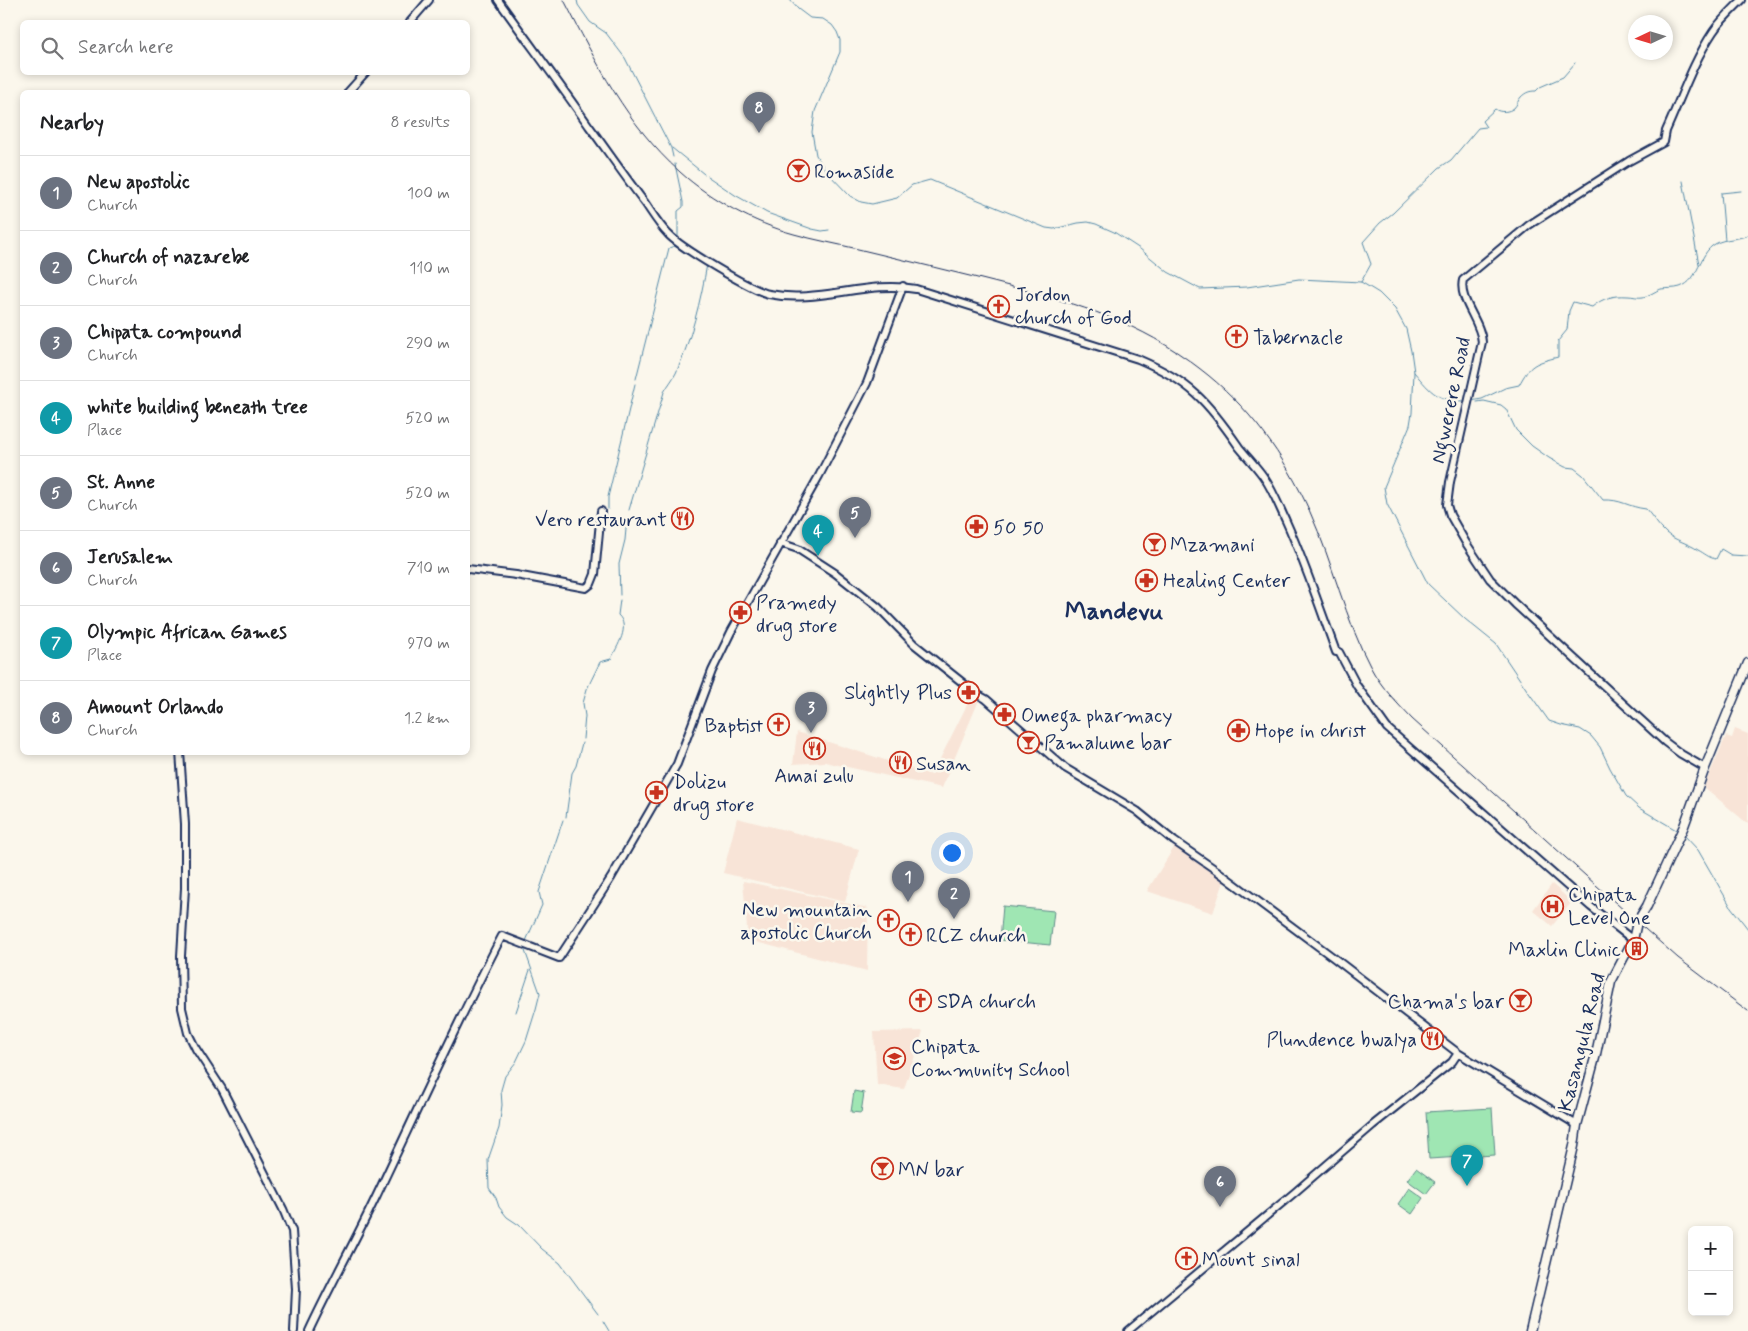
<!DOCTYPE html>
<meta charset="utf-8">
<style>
body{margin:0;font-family:Mynerve,sans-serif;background:#f2f2f2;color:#202124}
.controls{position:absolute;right:15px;bottom:15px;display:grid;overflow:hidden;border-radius:8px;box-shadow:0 2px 8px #0003}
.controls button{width:45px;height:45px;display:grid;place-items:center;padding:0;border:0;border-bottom:1px solid #e0e0e0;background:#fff;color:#202124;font:25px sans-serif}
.compass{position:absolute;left:1628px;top:15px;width:45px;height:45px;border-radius:50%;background:#fff;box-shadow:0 2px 8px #0003;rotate:266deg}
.you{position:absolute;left:951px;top:852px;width:18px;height:18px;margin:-12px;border:4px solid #fff;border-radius:50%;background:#1a73e8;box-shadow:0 0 0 8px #1a73e833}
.badge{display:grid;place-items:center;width:32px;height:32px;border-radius:50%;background:#c8321e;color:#fff;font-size:16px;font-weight:700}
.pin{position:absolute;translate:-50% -41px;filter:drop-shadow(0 1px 2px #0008)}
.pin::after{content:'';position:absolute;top:26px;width:18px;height:15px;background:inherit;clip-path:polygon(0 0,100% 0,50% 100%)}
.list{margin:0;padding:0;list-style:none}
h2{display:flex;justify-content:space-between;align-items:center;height:65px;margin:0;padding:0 20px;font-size:21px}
h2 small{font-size:16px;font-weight:400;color:#757577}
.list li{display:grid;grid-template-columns:32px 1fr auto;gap:15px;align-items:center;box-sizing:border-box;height:75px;padding:0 20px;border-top:1px solid #e0e0e0}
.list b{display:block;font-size:19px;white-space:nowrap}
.list p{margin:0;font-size:16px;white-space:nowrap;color:#757577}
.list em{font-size:16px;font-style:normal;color:#757577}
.icon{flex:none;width:28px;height:28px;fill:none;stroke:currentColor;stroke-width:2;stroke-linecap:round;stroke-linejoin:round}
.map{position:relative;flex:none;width:1748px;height:1331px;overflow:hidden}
.search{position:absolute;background:#fff;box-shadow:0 2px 8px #0003;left:20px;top:20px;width:450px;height:55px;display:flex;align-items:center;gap:12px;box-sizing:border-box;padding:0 18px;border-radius:8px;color:#757577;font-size:19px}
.panel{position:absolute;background:#fff;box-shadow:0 2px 8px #0003;left:20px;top:90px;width:450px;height:665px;border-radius:8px}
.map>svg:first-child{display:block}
.built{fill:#f8e4d7}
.green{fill:#9fe6b3;stroke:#5d8a88}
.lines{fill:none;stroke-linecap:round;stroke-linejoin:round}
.stream{stroke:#558aa9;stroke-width:1}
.minor-casing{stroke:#1b2f5e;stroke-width:10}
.major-casing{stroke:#1b2f5e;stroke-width:11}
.minor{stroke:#fbf7ec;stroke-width:6}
.major{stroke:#fbf7ec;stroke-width:8}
.rail{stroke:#1b2f5e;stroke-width:1}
.labels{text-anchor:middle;stroke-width:5;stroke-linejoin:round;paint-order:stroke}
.poi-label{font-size:20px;fill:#1b2f5e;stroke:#fbf7ec;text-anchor:start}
.street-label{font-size:20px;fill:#1b2f5e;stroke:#fbf7ec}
.district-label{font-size:25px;font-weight:bold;fill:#1b2f5e;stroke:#fbf7ec}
</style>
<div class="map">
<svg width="1748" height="1331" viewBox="0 0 1748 1331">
<rect width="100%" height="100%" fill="#fbf7ec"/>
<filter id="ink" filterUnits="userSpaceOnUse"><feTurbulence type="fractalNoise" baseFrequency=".02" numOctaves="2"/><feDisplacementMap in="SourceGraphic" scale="10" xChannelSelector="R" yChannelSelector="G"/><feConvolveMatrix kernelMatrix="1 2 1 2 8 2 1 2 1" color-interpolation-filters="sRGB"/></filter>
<g filter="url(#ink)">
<!-- built -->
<path class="built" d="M975 691 999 705 991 706 979 700 942 788 825 762 793 764 797 732 932 775 971 697Z
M1735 729 1748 734V824L1704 787 1726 736 1732 738Z
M737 818 859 849 845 902 723 873Z
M1178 841 1226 876 1213 913 1147 891Z
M743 881 868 908 867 971 748 940Z
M1552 884 1572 902 1552 926 1533 910Z
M923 1031 904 1089 877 1085 874 1032Z"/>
<!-- green -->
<path class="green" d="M1003 906 1054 911 1050 945 1000 940Z
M854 1091 864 1093 861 1113 851 1112Z
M1492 1108 1495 1155 1429 1159 1426 1112Z
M1416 1168 1435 1182 1426 1194 1407 1180Z
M1409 1188 1423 1198 1412 1214 1398 1204Z"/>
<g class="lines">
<!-- stream -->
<path class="stream" d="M577 0 578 5 590 22 606 33 625 58 671 148 673 157
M790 0 798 9 810 18 823 19 832 25 837 32 840 40V52L815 111 812 132 816 155 826 171 850 196 861 202 872 204 897 198 912 185 930 180 1046 228 1054 229 1078 223 1088 222 1096 224 1114 232 1140 249 1168 272 1200 289 1247 287 1299 279 1361 282 1379 293 1395 309 1406 329 1411 351 1414 372 1412 413 1410 425 1384 487 1387 504 1428 584 1465 619 1496 644 1529 693 1549 721 1561 725 1580 729 1591 736 1600 747 1610 768 1626 796 1639 808 1678 831
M672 148 704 174
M675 164 683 202V207L678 211V237
M707 176 735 195 767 213 812 229 822 231 829 230
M1683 181 1699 264
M1725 240 1721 193 1741 191
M1361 282 1371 264 1363 242 1380 223 1393 213 1439 168 1451 160 1478 128 1486 127 1482 121 1495 109C1500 113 1509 112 1514 108 1517 105 1518 100 1521 97 1526 92 1530 91 1536 91L1540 87 1563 77 1575 63
M1414 372C1432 393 1437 401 1466 401
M636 379 669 248 674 246 693 256
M1470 401 1482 399 1505 388 1519 385C1530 364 1535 363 1558 357V341L1567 330 1569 311 1573 302 1592 307C1603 298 1613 295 1628 296 1633 296 1638 298 1643 297 1649 296 1655 291 1661 289 1667 288 1674 289 1680 287 1700 280 1698 254 1715 244 1725 238 1738 240 1748 235
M1477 402 1484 401 1501 405 1506 409 1516 430 1532 446 1549 458 1565 467 1574 468 1583 475 1603 500C1621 499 1628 507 1646 509 1653 517 1658 526 1666 533 1676 541 1688 543 1698 550 1704 553 1709 558 1716 559L1721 549 1731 555 1748 556
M608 509V497L635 384
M629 510 664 392C668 385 673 379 676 373 691 340 701 300 707 264
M620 595 619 564 625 540 627 518
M583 739 585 716 583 703 587 689 600 662 611 659C617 646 631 627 618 615L620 600
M566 817 572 773 576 766 582 743
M1684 835 1698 850 1731 907 1748 929
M526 941 542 905 539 892 563 820
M524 948 540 993 536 1009 526 1041 516 1062 505 1076 501 1090 502 1105 499 1128 488 1160 489 1188 496 1198 499 1207 507 1217 519 1225 542 1249 560 1263 598 1314
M516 1012 530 970
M603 1321 609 1331"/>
<defs>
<path id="minor" d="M498 0C528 42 560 84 589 126 608 152 626 178 645 203 652 213 659 225 668 234 681 248 751 290 769 294 818 304 867 280 916 289L1138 359C1190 381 1208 402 1239 447 1247 457 1256 466 1263 476 1273 490 1279 506 1286 521 1305 563 1320 608 1336 652H1339L1357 686 1387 728 1591 907 1633 940
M410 22 429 0
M348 92 366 72
M780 543 798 549 835 573 878 607 914 644 977 694 986 699 1065 768 1137 811 1174 841 1216 870 1334 958 1458 1053 1577 1125
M468 569 516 575 586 588 591 584 595 574 601 511
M180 752 185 824V888L181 956 182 1008 188 1033 196 1049 222 1089 283 1209 292 1231 296 1289 294 1331
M1705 768 1681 754 1665 742 1515 604 1490 579 1466 543 1450 515 1447 505 1450 482 1482 342C1481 321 1458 300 1463 280L1529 225 1629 161 1664 142 1666 131C1681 98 1693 62 1713 32 1721 20 1732 10 1742 0
M309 1331C330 1286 354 1243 375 1199 417 1111 457 1022 502 936L559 958 611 878 677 764 712 671 731 632 819 476 867 383 903 286
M1128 1331 1294 1193 1373 1125 1452 1062 1458 1053"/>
<path id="major" d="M1530 1331 1574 1146 1577 1125 1596 1054 1611 982 1633 940 1637 922 1647 906 1684 826 1705 768 1748 663"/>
</defs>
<!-- minor casing -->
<use href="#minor" class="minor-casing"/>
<!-- major casing -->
<use href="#major" class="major-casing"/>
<!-- minor -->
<use href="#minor" class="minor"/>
<!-- major -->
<use href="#major" class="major"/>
<!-- rail -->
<path class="rail" d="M564 0C596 62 627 125 680 172 711 200 754 223 794 234 815 240 837 244 858 249 908 261 959 273 1009 286 1080 305 1140 322 1199 368 1248 405 1285 456 1310 512 1333 563 1345 619 1371 668 1381 687 1397 703 1412 719L1637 922 1678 958 1748 1011"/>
</g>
</g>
<!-- icons -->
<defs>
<symbol id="bar-ring" viewBox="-11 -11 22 22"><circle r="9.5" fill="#fbf7ec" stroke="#c8321e" stroke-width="1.5"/><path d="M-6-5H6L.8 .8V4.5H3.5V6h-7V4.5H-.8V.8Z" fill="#c8321e"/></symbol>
<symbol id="church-ring" viewBox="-11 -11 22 22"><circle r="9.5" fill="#fbf7ec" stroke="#c8321e" stroke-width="1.5"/><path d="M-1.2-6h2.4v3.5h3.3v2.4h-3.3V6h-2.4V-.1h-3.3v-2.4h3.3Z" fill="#c8321e"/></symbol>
<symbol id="restaurant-ring" viewBox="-11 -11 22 22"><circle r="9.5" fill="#fbf7ec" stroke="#c8321e" stroke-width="1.5"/><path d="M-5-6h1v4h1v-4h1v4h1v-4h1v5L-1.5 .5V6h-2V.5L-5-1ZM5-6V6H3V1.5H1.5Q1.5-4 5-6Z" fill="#c8321e"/></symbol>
<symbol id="pharmacy-ring" viewBox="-11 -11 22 22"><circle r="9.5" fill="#fbf7ec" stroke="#c8321e" stroke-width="1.5"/><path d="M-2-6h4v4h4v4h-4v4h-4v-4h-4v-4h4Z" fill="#c8321e"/></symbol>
<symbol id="hospital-ring" viewBox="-11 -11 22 22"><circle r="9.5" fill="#fbf7ec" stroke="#c8321e" stroke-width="1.5"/><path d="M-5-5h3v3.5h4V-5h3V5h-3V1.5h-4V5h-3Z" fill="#c8321e"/></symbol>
<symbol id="building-ring" viewBox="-11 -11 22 22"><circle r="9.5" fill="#fbf7ec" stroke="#c8321e" stroke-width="1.5"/><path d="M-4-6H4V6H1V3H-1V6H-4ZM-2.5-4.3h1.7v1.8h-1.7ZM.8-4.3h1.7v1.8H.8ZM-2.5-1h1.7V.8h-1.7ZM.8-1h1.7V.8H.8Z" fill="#c8321e"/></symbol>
<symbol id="school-ring" viewBox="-11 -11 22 22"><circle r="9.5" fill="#fbf7ec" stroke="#c8321e" stroke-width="1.5"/><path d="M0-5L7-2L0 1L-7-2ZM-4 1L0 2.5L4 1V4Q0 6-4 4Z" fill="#c8321e"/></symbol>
</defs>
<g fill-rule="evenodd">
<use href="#bar-ring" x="786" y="158" width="25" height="25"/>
<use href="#church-ring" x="986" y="294" width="25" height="25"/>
<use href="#church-ring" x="1224" y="324" width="25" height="25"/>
<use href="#restaurant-ring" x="670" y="506" width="25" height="25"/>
<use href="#pharmacy-ring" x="964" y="514" width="25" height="25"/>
<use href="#bar-ring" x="1142" y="532" width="25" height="25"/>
<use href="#pharmacy-ring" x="1134" y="568" width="25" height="25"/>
<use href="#pharmacy-ring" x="728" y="600" width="25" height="25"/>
<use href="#pharmacy-ring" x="956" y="680" width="25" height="25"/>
<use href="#pharmacy-ring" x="992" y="702" width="25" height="25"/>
<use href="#church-ring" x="766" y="712" width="25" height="25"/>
<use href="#pharmacy-ring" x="1226" y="718" width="25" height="25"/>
<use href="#bar-ring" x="1016" y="730" width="25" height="25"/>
<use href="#restaurant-ring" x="802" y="736" width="25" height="25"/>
<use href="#restaurant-ring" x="888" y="750" width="25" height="25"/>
<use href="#pharmacy-ring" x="644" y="780" width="25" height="25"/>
<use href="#hospital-ring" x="1540" y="894" width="25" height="25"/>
<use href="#church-ring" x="876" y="908" width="25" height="25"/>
<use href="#church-ring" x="898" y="922" width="25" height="25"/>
<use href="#building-ring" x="1624" y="936" width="25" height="25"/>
<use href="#church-ring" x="908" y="988" width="25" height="25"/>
<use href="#bar-ring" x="1508" y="988" width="25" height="25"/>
<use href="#restaurant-ring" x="1420" y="1026" width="25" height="25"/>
<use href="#school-ring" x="882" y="1046" width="25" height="25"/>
<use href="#bar-ring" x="870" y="1156" width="25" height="25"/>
<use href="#church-ring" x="1174" y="1246" width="25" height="25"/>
</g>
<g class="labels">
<!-- poi labels -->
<g class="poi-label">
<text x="814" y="178">Romaside</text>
<text x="1015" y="301">Jordon<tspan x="1015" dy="23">church of God</tspan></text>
<text x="1253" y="344">Tabernacle</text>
<text x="667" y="526" text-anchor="end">Vero restaurant</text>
<text x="993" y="534">50 50</text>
<text x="1170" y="551">Mzamani</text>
<text x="1163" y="587">Healing Center</text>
<text x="756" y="609">Pramedy<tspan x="756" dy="23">drug store</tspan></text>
<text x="952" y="699" text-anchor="end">Slightly Plus</text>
<text x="1021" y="722">Omega pharmacy</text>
<text x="763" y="732" text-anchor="end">Baptist</text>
<text x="1255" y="737">Hope in christ</text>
<text x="1044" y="749">Pamalume bar</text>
<text x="916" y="770">Susan</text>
<text x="814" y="782" text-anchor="middle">Amai zulu</text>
<text x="673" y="788">Dolizu<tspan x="673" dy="23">drug store</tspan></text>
<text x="1568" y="901">Chipata<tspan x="1568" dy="23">Level One</tspan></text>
<text x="872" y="916" text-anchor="end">New mountain<tspan x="872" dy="23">apostolic Church</tspan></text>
<text x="926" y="942">RCZ church</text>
<text x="1621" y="956" text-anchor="end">Maxlin Clinic</text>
<text x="937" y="1008">SDA church</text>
<text x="1504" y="1008" text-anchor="end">Chama's bar</text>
<text x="1417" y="1046" text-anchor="end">Plundence bwalya</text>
<text x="911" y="1053">Chipata<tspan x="911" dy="23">Community School</tspan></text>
<text x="898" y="1176">MN bar</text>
<text x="1202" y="1266">Mount sinal</text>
</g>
<!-- street labels -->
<g class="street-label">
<text transform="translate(1450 400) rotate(-78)" y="7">Ngwerere Road</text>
<text transform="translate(1581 1042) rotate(-76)" y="7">Kasangula Road</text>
</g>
<!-- district labels -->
<g class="district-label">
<text x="1114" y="619">Mandevu</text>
</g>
</g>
</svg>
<div class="controls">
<button>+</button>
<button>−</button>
</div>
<svg class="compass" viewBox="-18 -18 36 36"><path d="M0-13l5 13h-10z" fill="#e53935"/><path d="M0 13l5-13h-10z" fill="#757577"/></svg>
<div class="you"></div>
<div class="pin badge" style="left:908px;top:902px;background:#6b7280">1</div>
<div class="pin badge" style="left:954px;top:919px;background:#6b7280">2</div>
<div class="pin badge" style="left:811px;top:733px;background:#6b7280">3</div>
<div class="pin badge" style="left:818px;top:556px;background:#0f9aa8">4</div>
<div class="pin badge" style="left:855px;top:538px;background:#6b7280">5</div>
<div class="pin badge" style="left:1220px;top:1207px;background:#6b7280">6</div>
<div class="pin badge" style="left:1467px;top:1186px;background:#0f9aa8">7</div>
<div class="pin badge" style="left:759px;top:133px;background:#6b7280">8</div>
<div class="search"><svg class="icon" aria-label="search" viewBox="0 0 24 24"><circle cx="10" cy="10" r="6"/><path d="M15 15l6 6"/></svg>Search here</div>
<section class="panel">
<h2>Nearby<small>8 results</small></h2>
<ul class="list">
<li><span class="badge" style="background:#6b7280">1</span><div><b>New apostolic</b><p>Church</p></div><em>100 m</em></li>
<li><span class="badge" style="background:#6b7280">2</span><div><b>Church of nazarebe</b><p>Church</p></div><em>110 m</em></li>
<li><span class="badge" style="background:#6b7280">3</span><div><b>Chipata compound</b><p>Church</p></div><em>290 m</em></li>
<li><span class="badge" style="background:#0f9aa8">4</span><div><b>white building beneath tree</b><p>Place</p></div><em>520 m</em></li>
<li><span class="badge" style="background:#6b7280">5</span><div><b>St. Anne</b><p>Church</p></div><em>520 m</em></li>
<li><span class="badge" style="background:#6b7280">6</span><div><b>Jerusalem</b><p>Church</p></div><em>710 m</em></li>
<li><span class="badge" style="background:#0f9aa8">7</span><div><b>Olympic African Games</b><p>Place</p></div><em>970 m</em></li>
<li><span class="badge" style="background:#6b7280">8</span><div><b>Amount Orlando</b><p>Church</p></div><em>1.2 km</em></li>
</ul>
</section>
</div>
